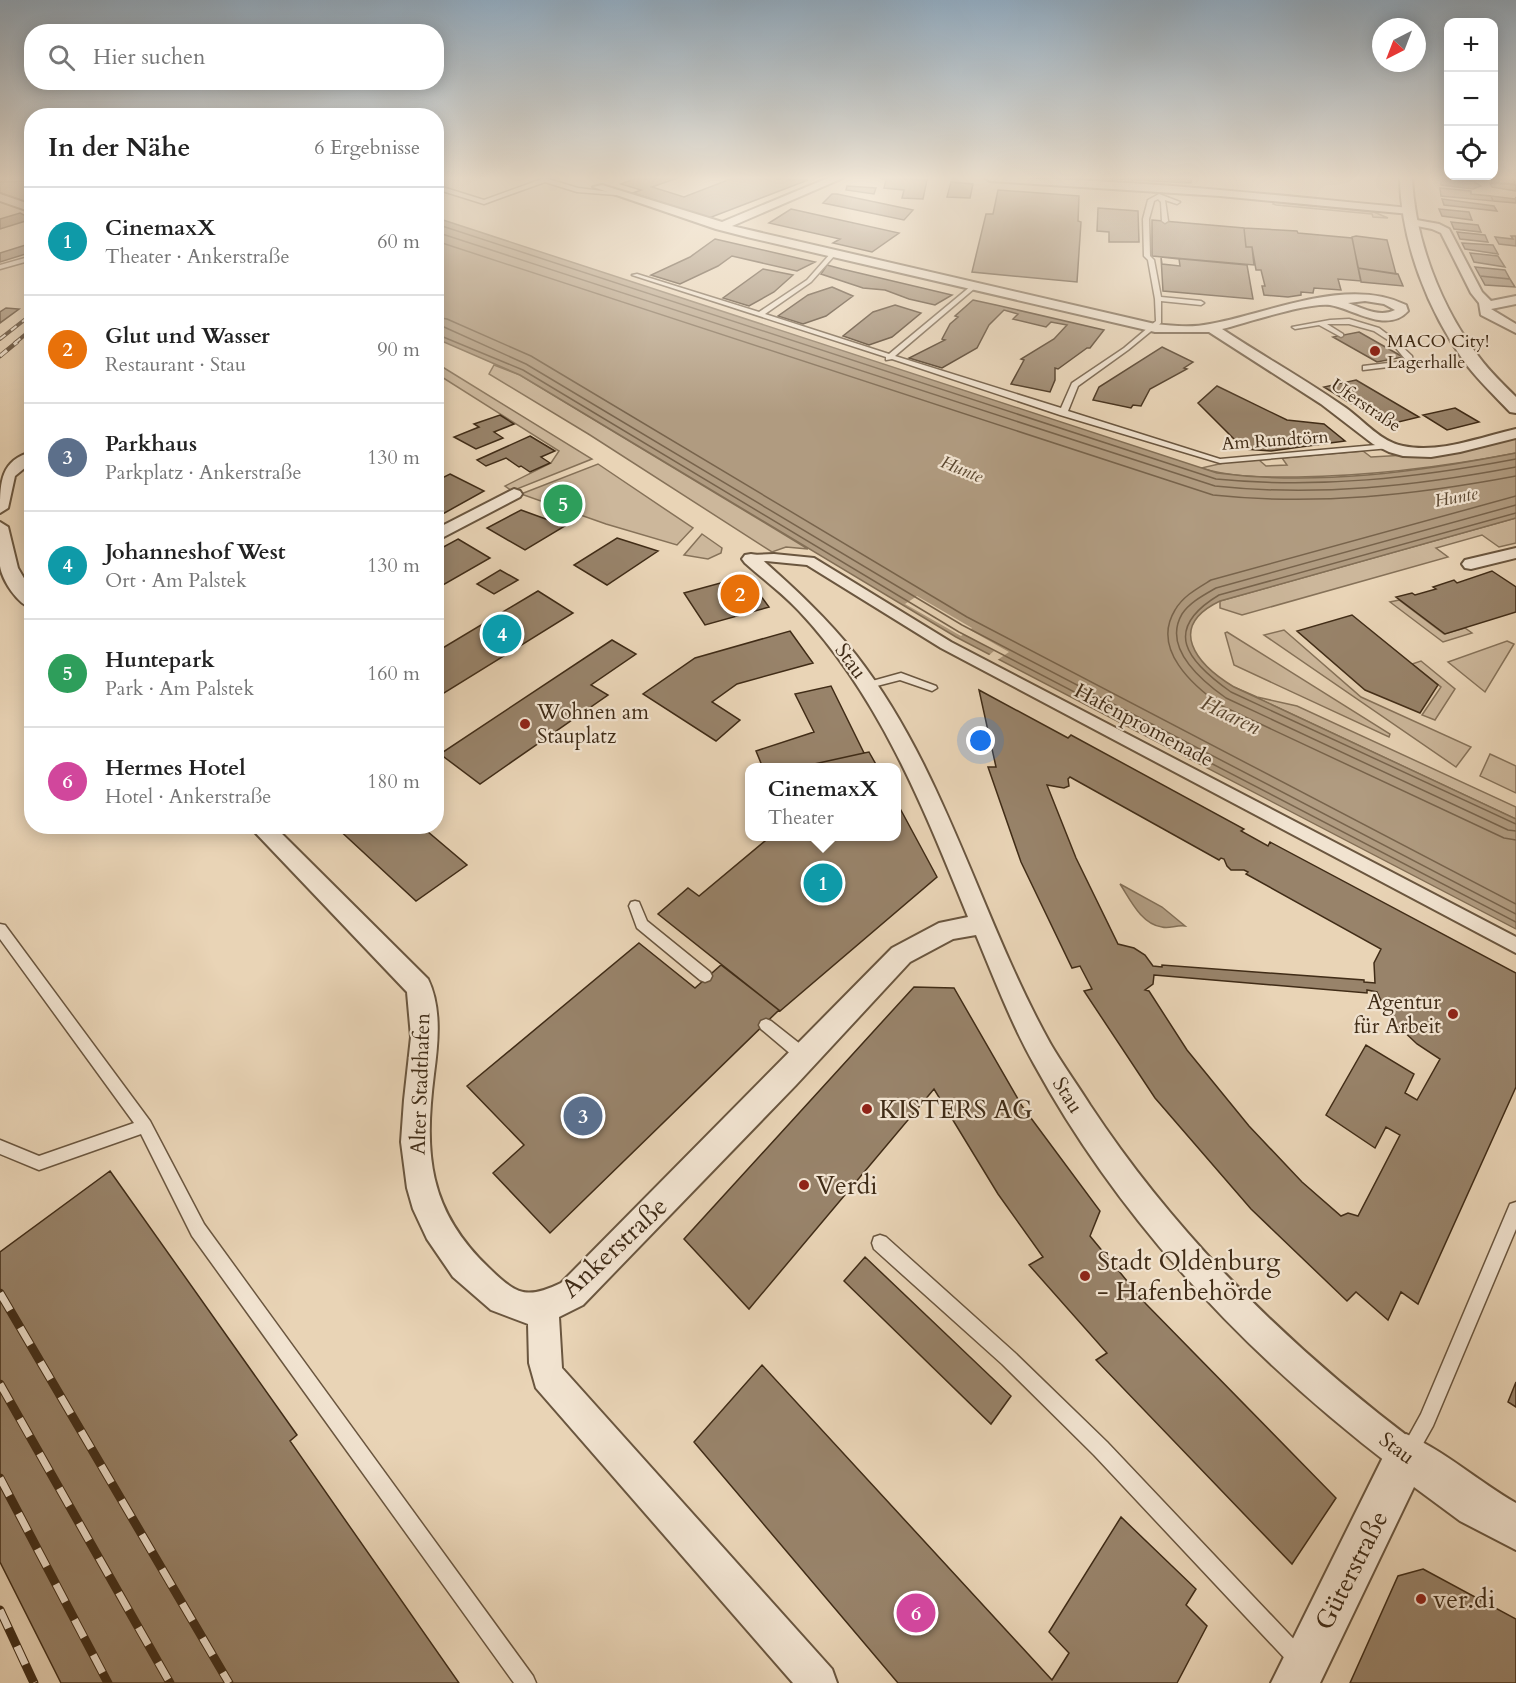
<!DOCTYPE html>
<html lang="de">
<meta charset="utf-8">
<style>
body{margin:0;font-family:Cardo,serif;background:#f6f6f6;color:#222}
.controls{position:absolute;right:18px;top:18px;display:grid;overflow:hidden;border-radius:12px;box-shadow:0 3px 15px #0003}
.controls button{width:54px;height:54px;display:grid;place-items:center;padding:0;border:0;border-bottom:2px solid #e0e0e0;background:#fff;color:#222;font:30px sans-serif}
.compass{position:absolute;left:1372px;top:18px;width:54px;height:54px;border-radius:50%;background:#fff;box-shadow:0 3px 15px #0003;rotate:222deg}
.you{position:absolute;left:981px;top:741px;width:21px;height:21px;margin:-15px;border:4px solid #fff;border-radius:50%;background:#1a73e8;box-shadow:0 0 0 9px #1a73e833}
.badge{display:grid;place-items:center;width:39px;height:39px;border-radius:50%;background:#0b8043;color:#fff;font-size:20px;font-weight:700}
.pin{position:absolute;translate:-50% -50%;border:3px solid #fff;box-shadow:0 2px 6px #0006}
.popup{position:absolute;left:745px;top:763px;width:156px;height:78px;box-sizing:border-box;display:grid;place-content:center;border-radius:12px;background:#fff;filter:drop-shadow(0 2px 4px #0005);font-size:20px;white-space:nowrap;color:#767676}
.popup b{font-size:22px;color:#222}
.popup::after{content:'';position:absolute;left:50%;top:100%;margin-left:-12px;border:12px solid transparent;border-top-color:#fff}
.list{margin:0;padding:0;list-style:none}
h2{display:flex;justify-content:space-between;align-items:center;height:78px;margin:0;padding:0 24px;font-size:26px}
h2 small{font-size:20px;font-weight:400;color:#767676}
.list li{display:grid;grid-template-columns:39px 1fr auto;gap:18px;align-items:center;box-sizing:border-box;height:108px;padding:0 24px;border-top:2px solid #e0e0e0}
.list b{display:block;font-size:22px;white-space:nowrap}
.list p{margin:0;font-size:20px;white-space:nowrap;color:#767676}
.list em{font-size:20px;font-style:normal;color:#767676}
.icon{flex:none;width:33px;height:33px;fill:none;stroke:currentColor;stroke-width:2;stroke-linecap:round;stroke-linejoin:round}
.map{position:relative;flex:none;width:1516px;height:1683px;overflow:hidden}
.search{position:absolute;background:#fff;box-shadow:0 3px 15px #0003;left:24px;top:24px;width:420px;height:66px;display:flex;align-items:center;gap:15px;box-sizing:border-box;padding:0 21px;border-radius:24px;color:#767676;font-size:22px}
.panel{position:absolute;background:#fff;box-shadow:0 3px 15px #0003;left:24px;top:108px;width:420px;height:726px;border-radius:24px}
.map>svg:first-child{display:block}
.green{fill:#ccb79b;stroke:#867259;stroke-width:1.5}
.water{fill:#b09b80;stroke:#836f56;stroke-width:1.5}
.pier{fill:#e9d4b6}
.lines{fill:none;stroke-linecap:round;stroke-linejoin:round}
.shore{stroke:#78644c;stroke-width:1.5}
.building{fill:#98836a;stroke:#402c17;stroke-width:1.5;fill-rule:evenodd}
.service-casing{stroke:#6a563f;stroke-width:3}
.pedestrian-casing{stroke:#6a563f;stroke-width:4}
.minor-casing{stroke:#6a563f;stroke-width:4}
.tertiary-casing{stroke:#6a563f;stroke-width:4}
.service{fill:#f1e3d0;fill-rule:evenodd}
.pedestrian{fill:#f1e3d0;fill-rule:evenodd}
.minor{fill:#f1e3d0;fill-rule:evenodd}
.tertiary{fill:#f1e3d0;fill-rule:evenodd}
.rail-far2-casing{stroke:#402c17;stroke-width:4}
.rail-far1-casing{stroke:#402c17;stroke-width:4.5}
.rail-casing{stroke:#402c17;stroke-width:9}
.rail-far2{stroke:#f1e3d0;stroke-width:2;stroke-dasharray:7;stroke-linecap:butt}
.rail-far1{stroke:#f1e3d0;stroke-width:3;stroke-dasharray:9;stroke-linecap:butt}
.rail{stroke:#f1e3d0;stroke-width:7;stroke-dasharray:20;stroke-linecap:butt}
.poi-dot{fill:#8f2418;stroke:#f1e3d0;stroke-width:2}
.labels{text-anchor:middle;stroke-width:4.5;stroke-linejoin:round;paint-order:stroke}
.far-poi-label{font-size:18px;fill:#402c17;stroke:#f1e3d0;text-anchor:start}
.far-street-label{font-size:18px;fill:#402c17;stroke:#f1e3d0}
.far-water-label{font-size:18px;font-style:italic;fill:#5c4831;stroke:#f1e3d0}
.street-label{font-size:21px;fill:#402c17;stroke:#f1e3d0}
.poi-label{font-size:21px;fill:#402c17;stroke:#f1e3d0;text-anchor:start}
.water-label{font-size:22px;font-style:italic;fill:#5c4831;stroke:#f1e3d0}
.near-poi-label{font-size:26px;fill:#402c17;stroke:#f1e3d0;text-anchor:start}
.near-street-label{font-size:26px;fill:#402c17;stroke:#f1e3d0}
</style>
<div class="map">
<svg width="1516" height="1683" viewBox="0 0 1516 1683">
<rect width="100%" height="100%" fill="#e9d4b6"/>
<filter id="stains"><feTurbulence type="fractalNoise" baseFrequency=".00333" numOctaves="4"/><feColorMatrix values="0 0 0 0 .2 0 0 0 0 .09 0 0 0 0 .02 0 0 0 .5 -.17"/></filter>
<radialGradient id="worn" r=".72"><stop offset=".6" stop-color="#630" stop-opacity="0"/><stop offset="1" stop-color="#630" stop-opacity=".3"/></radialGradient>
<!-- green -->
<path class="green" d="M31 181V205L0 193V182Z
M1275 202 1374 212 1388 218 1373 217 1372 214 1276 205 1273 204Z
M436 363 592 459 512 491 505 486 551 463 559 451 437 374Z
M494 365 520 375 808 549 786 547 772 552 590 435 489 374Z
M1516 438V453C1443 467 1371 476 1297 477 1264 477 1233 478 1201 468L1228 462 1259 460 1266 466 1287 465 1282 458 1363 451 1371 457 1459 452Z
M598 464 693 528 677 545 606 524 521 494Z
M1516 518V543L1499 547 1482 535 1436 548 1448 557 1242 615 1220 608V601Z
M702 534 722 548 721 553 708 559 684 555Z
M1399 600 1444 634 1465 628 1472 633 1443 642 1390 602Z
M1284 630 1361 697 1471 747 1456 767 1264 635Z
M1227 632 1390 734 1389 737 1234 665 1225 633Z
M1507 641 1514 644 1485 692 1448 662Z
M1421 661 1455 689 1435 720 1422 715 1441 687 1412 664Z
M1234 687 1257 697 1297 706 1516 807V819Z
M1490 754 1516 766V793L1480 776Z"/>
<!-- water -->
<path class="water" d="M437 218 1217 473C1316 486 1419 472 1516 453V518L1220 601C1166 627 1196 664 1234 687L1516 819V929L956 637 520 375 437 339Z
M1120 884 1162 907 1185 926C1176 925 1169 929 1162 927 1141 924 1130 899 1120 884Z"/>
<!-- pier -->
<path class="pier" d="M917 596 972 628 970 630 1009 652 996 661 987 657 994 651 964 634 961 636 905 604Z"/>
<g class="lines">
<!-- shore -->
<path class="shore" d="M436 224 1216 479C1318 489 1416 478 1516 459
M436 232 1215 486C1317 497 1416 486 1516 467
M436 241 1213 495C1316 506 1415 495 1516 476
M436 317 447 319 531 356 967 617 1516 904
M436 326 444 327 526 364 962 625 1516 914
M436 334 523 370 959 632 1516 922
M1516 496 1211 580C1198 588 1183 596 1175 610 1151 649 1193 686 1222 706L1504 838 1516 840
M1516 505 1216 588C1204 595 1190 602 1182 614 1162 648 1202 681 1226 698L1508 830 1516 831
M1516 513 1219 595C1161 630 1187 661 1231 692L1516 824"/>
</g>
<!-- building -->
<path class="building" d="M637 178H677L652 187 684 197 733 178 808 180 709 218 633 193 641 190 621 184Z
M879 178 927 180 923 199 902 198 904 190 884 188 886 180Z
M1098 178H1192L1191 183Z
M1441 178 1473 181 1481 186 1473 189 1441 185Z
M1491 178H1513L1515 184 1492 182Z
M951 182 973 184 970 198 947 197Z
M1490 183 1516 185V191L1492 187Z
M847 186 876 188 874 194 846 190Z
M1440 188 1471 191V194L1491 196 1493 201 1441 196Z
M998 190 1079 196 1078 221 1081 222 1077 282 972 272 986 214H993Z
M832 194H837L913 210 904 220 823 203Z
M1491 196 1515 199 1516 197V203L1493 201Z
M1442 199 1494 206 1497 211 1444 205Z
M1098 208 1138 211 1139 242H1109V232L1097 231Z
M791 209 899 233 872 252 833 243 840 239 769 223Z
M1439 209 1469 212 1472 220 1442 216Z
M20 213 32 219 0 229V219Z
M1152 220 1244 228 1246 247H1252L1254 265 1152 256Z
M1451 222 1478 225 1481 232 1454 229Z
M1244 228 1297 231 1298 233 1352 238 1361 281 1338 279 1341 290 1314 288 1313 293 1301 292V295L1288 297 1264 295 1262 286H1265L1261 270H1256L1252 247H1246Z
M1457 232 1485 235 1488 242 1460 239Z
M1356 236 1387 240 1396 274 1358 268 1352 237Z
M1511 236H1516V246L1499 244 1495 237 1513 239Z
M715 239 815 262 797 271 732 256 718 266 680 284 651 275 690 257Z
M32 243V252L0 262V253Z
M1462 243 1493 245 1498 254 1465 249Z
M1470 253 1498 256 1505 267 1474 262Z
M1161 257 1247 265 1253 299 1163 291Z
M1161 257 1179 259 1180 266 1162 264Z
M827 265 842 269 952 295 935 305 909 299 885 290 863 288 821 274Z
M1475 267 1505 270 1510 279 1480 276Z
M1358 268 1398 274 1403 286 1361 282Z
M763 269 793 275 774 292 749 306 723 298Z
M1480 276 1510 279 1515 287 1485 285Z
M832 287 853 296 826 316 803 324 778 316 808 295Z
M973 300 996 305 1104 330 1090 348H1087L1058 369 1055 368V380L1050 392 1011 384 1024 360 1021 359 1054 339 1067 325 1051 322 1046 327 1013 319 1018 314 1004 310 989 325 977 348 942 368 909 358 945 340 942 339 950 324 958 317 955 316Z
M895 305 921 313 892 337 869 345 843 336 873 312Z
M6 308 19 309 0 323V312Z
M1359 332 1403 357 1377 362 1333 337Z
M1162 347 1193 362 1184 368 1187 369 1150 389 1141 406 1133 405 1131 408 1093 400 1099 387Z
M1356 380 1419 417 1386 425 1324 387Z
M1217 386 1287 420 1324 424 1345 441 1271 451 1244 449 1198 403Z
M1455 408 1479 422 1447 430 1423 415Z
M500 415 514 424 494 432 503 438 476 449 454 437 479 427 474 424Z
M530 436 555 451 541 457 550 463 530 472 521 466 519 467 506 458 486 466 477 460Z
M450 474 484 491 439 516 436 514V481Z
M521 510 565 526 525 550 487 528Z
M617 538 658 551 607 585 574 565Z
M458 539 490 558 436 589V551Z
M500 570 518 580 494 594 477 584Z
M1492 571 1516 587V612L1445 634 1396 597 1412 593 1415 595 1436 589 1433 587 1454 580 1457 583Z
M746 576 769 607 705 625 684 593Z
M538 591 573 613 436 698V652Z
M1352 615 1438 685 1420 713 1365 690 1297 631Z
M790 631 813 663 737 684 712 702 740 720 716 741 643 694 695 658Z
M612 640 636 654 591 685 608 695 480 784 440 754Z
M831 686 864 753 796 768H763L756 751 814 732 795 694Z
M979 690 1068 738 1071 735 1244 829 1241 831 1268 846 1270 842 1516 973V1087L1418 1304 1401 1292 1388 1320 1356 1292 1347 1301 1251 1209 1155 1098 1084 991 1092 989 1080 966 1072 968 1021 862 988 767H996ZM1070 777 1219 860 1221 858 1224 859 1227 866 1231 870H1244L1248 872 1246 874 1381 949 1374 963 1375 983 1364 982V980L1162 965V967L1153 966 1145 955 1134 948 1118 944 1076 858 1047 785 1064 788 1069 786 1068 779ZM1154 975 1367 993V990L1377 992 1383 1005 1396 1024 1417 1044 1440 1059 1417 1100 1405 1093 1414 1074 1366 1045 1326 1115 1375 1148 1386 1127 1400 1135 1358 1216 1348 1213 1341 1216 1302 1182 1249 1126 1187 1050 1149 991 1145 990 1153 984Z
M869 752 878 768H796L864 753Z
M896 801 937 877 780 1011 658 914 688 888 699 896 771 836H896Z
M335 826H421L467 865 416 901Z
M639 943 695 988 721 965 779 1010 550 1233 493 1173 524 1145 467 1086Z
M914 987 954 988 1022 1106 1100 1211 1090 1236 1146 1304 1336 1498 1292 1564 1096 1360 1107 1353 1029 1265 1043 1257 998 1194 934 1089 749 1309 684 1239Z
M110 1171 297 1435 290 1441 459 1683H61L0 1562V1252Z
M865 1257 1011 1396 991 1424 844 1281Z
M762 1365 1052 1680 1069 1653 1049 1632 1121 1517 1196 1589 1186 1605 1207 1626 1177 1683H898L694 1442Z
M1516 1382V1407L1508 1402Z
M1423 1569 1516 1619V1683H1350L1398 1576Z"/>
<g class="lines">
<defs>
<path id="service" d="M545 178 578 188 619 193 616 195 577 192 545 182 484 204 436 189V185L484 200Z
M1159 194 1180 202 1177 204 1165 200 1168 221 1165 223 1162 221 1161 202 1158 199 1154 201 1149 219 1150 256 1154 260 1161 297 1201 301 1204 303 1201 305 1161 301V323L1128 350 1078 386 1068 411 1220 459 1387 444 1391 446 1390 448 1220 463 1060 415 892 359 886 360V357L632 275 637 274 759 312 807 280 831 253H835V255L811 282 765 314 889 354 971 286H975V288L895 356 1061 408 1072 383 1124 348 1156 321 1155 299 1148 260 1144 256 1143 219 1148 200Z
M32 256V260L0 269V265Z
M1349 319 1379 328 1395 340 1412 356 1413 362 1405 365 1363 370V366L1405 361V359L1391 342 1374 331 1349 324H1327L1343 334V336L1341 337 1319 325 1295 329 1292 327 1330 320Z
M901 673 936 686 937 688 932 691 900 680 869 688 864 685 865 683Z
M635 901 639 902 647 921 710 972 712 976 710 980 705 982 700 980 637 928 629 906 631 902Z
M0 924 5 925 150 1121 204 1224 533 1676 536 1683H514L192 1236 141 1134 39 1170 0 1154V1140L39 1156 134 1123 0 939Z
M766 1019 771 1021 809 1051 811 1056 809 1061 804 1062 799 1061 761 1029 759 1025 761 1021Z
M1516 1202V1229L1433 1426 1415 1458 1409 1461 1403 1458 1400 1452 1421 1414 1510 1204Z
M880 1235 886 1237 1014 1352 1107 1442 1305 1651 1308 1658 1305 1665 1298 1668 1291 1665 1094 1455 1002 1364 874 1249 872 1243 874 1237Z"/>
<path id="pedestrian" d="M774 554 814 558 951 642 1516 937V953L941 648 807 565 766 561 751 563 745 559 751 555Z"/>
<path id="minor" d="M828 178H843L732 226 1155 324C1173 326 1192 328 1210 324 1270 313 1348 276 1406 305L1408 311C1387 334 1354 309 1330 305 1308 302 1246 323 1222 329 1263 356 1306 380 1346 408 1364 421 1381 442 1403 446 1440 454 1480 437 1516 429V438L1460 452 1431 457 1403 456 1389 452 1373 444 1321 404 1209 332H1155L747 237 716 229 593 187 602 185 722 222ZM1365 301 1384 304 1395 310C1380 318 1362 308 1348 303Z
M985 178C1127 178 1269 195 1410 208L1415 211 1410 214 1220 196 990 181Z
M0 194 32 205V212L0 201Z
M1411 219 1439 224 1449 229 1482 292 1491 301 1516 296V304L1491 309 1516 324V333L1481 315 1479 303 1471 293 1441 233 1432 229 1407 224V220Z
M32 452V462L15 476 8 508 0 513C0 483 0 460 32 452Z
M514 489 520 491 522 494 520 497 436 541V529Z
M0 522 8 527 18 568 32 592V608C18 605 2 580 0 566 0 553 0 536 0 522Z
M1516 548V558L1471 569 1465 568 1462 564 1465 560Z
M751 554 757 555C793 587 827 618 856 655 946 771 980 917 1050 1043 1062 1064 1077 1084 1090 1105 1178 1238 1290 1348 1418 1444L1423 1456 1418 1468 1406 1473 1394 1468C1249 1357 1122 1225 1034 1064 1011 1023 994 978 976 935L953 939 910 962 796 1085 583 1305 559 1317 562 1368 832 1669 837 1683H793L536 1388 529 1363 528 1324 491 1310 453 1277 427 1239 413 1209 407 1188 401 1142 404 1100 411 1037 407 992 249 826H274L428 979C442 1008 438 1044 434 1074 424 1154 428 1210 489 1268 516 1294 526 1300 561 1283L892 948 939 923 968 917C924 809 880 697 799 611 783 594 763 579 745 563L742 559 745 555Z"/>
<path id="tertiary" d="M1400 178H1412C1415 240 1441 308 1479 357 1490 372 1503 384 1516 397V413L1510 412C1495 396 1479 381 1466 364 1428 311 1401 243 1400 178Z
M1406 1434C1445 1451 1479 1482 1516 1503V1550L1460 1521 1414 1487 1320 1683H1271L1391 1441Z"/>
</defs>
<!-- service casing -->
<use href="#service" class="service-casing"/>
<!-- pedestrian casing -->
<use href="#pedestrian" class="pedestrian-casing"/>
<!-- minor casing -->
<use href="#minor" class="minor-casing"/>
<!-- tertiary casing -->
<use href="#tertiary" class="tertiary-casing"/>
<!-- service -->
<use href="#service" class="service"/>
<!-- pedestrian -->
<use href="#pedestrian" class="pedestrian"/>
<!-- minor -->
<use href="#minor" class="minor"/>
<!-- tertiary -->
<use href="#tertiary" class="tertiary"/>
<defs>
<path id="rail-far2" d="M0 339 32 314
M15 343 32 329"/>
<path id="rail-far1" d="M0 356 17 342"/>
<path id="rail" d="M0 1293 229 1683
M0 1384 170 1683
M0 1478 108 1683
M0 1610 34 1683"/>
</defs>
<!-- rail-far2 casing -->
<use href="#rail-far2" class="rail-far2-casing"/>
<!-- rail-far1 casing -->
<use href="#rail-far1" class="rail-far1-casing"/>
<!-- rail casing -->
<use href="#rail" class="rail-casing"/>
<!-- rail-far2 -->
<use href="#rail-far2" class="rail-far2"/>
<!-- rail-far1 -->
<use href="#rail-far1" class="rail-far1"/>
<!-- rail -->
<use href="#rail" class="rail"/>
</g>
<!-- sky -->
<linearGradient id="sky" x2="0" y2="1"><stop stop-color="#91aabe"/><stop offset="0.43" stop-color="#f5ecde"/><stop offset="1" stop-color="#f5ecde" stop-opacity="0"/></linearGradient>
<rect width="1516" height="414" fill="url(#sky)"/>
<!-- markers -->
<g class="poi-dot">
<circle cx="1375" cy="351" r="6"/>
<circle cx="525" cy="724" r="6"/>
<circle cx="1453" cy="1014" r="6"/>
<circle cx="867" cy="1109" r="6"/>
<circle cx="804" cy="1185" r="6"/>
<circle cx="1085" cy="1276" r="6"/>
<circle cx="1421" cy="1599" r="6"/>
</g>
<g class="labels">
<!-- far-poi labels -->
<g class="far-poi-label">
<text x="1387" y="347">MACO City!<tspan x="1387" dy="21">Lagerhalle</tspan></text>
</g>
<!-- far-street labels -->
<g class="far-street-label">
<text transform="translate(1366 405) rotate(34)" y="6">Uferstraße</text>
<text transform="translate(1275 440) rotate(-4)" y="6">Am Rundtörn</text>
</g>
<!-- far-water labels -->
<g class="far-water-label">
<text transform="translate(962 469) rotate(22)" y="6">Hunte</text>
<text transform="translate(1456 497) rotate(-11)" y="6">Hunte</text>
</g>
<!-- street labels -->
<g class="street-label">
<text transform="translate(851 661) rotate(54)" y="7">Stau</text>
<text transform="translate(1144 725) rotate(28)" y="7">Hafenpromenade</text>
<text transform="translate(420 1084) rotate(-88)" y="7">Alter Stadthafen</text>
<text transform="translate(1068 1095) rotate(58)" y="7">Stau</text>
<text transform="translate(1397 1448) rotate(37)" y="7">Stau</text>
</g>
<!-- poi labels -->
<g class="poi-label">
<text x="537" y="719">Wohnen am<tspan x="537" dy="24">Stauplatz</tspan></text>
<text x="1441" y="1009" text-anchor="end">Agentur<tspan x="1441" dy="24">für Arbeit</tspan></text>
</g>
<!-- water labels -->
<g class="water-label">
<text transform="translate(1231 714) rotate(26)" y="8">Haaren</text>
</g>
<!-- near-poi labels -->
<g class="near-poi-label">
<text x="879" y="1118">KISTERS AG</text>
<text x="816" y="1194">Verdi</text>
<text x="1097" y="1270">Stadt Oldenburg<tspan x="1097" dy="30">- Hafenbehörde</tspan></text>
<text x="1433" y="1608">ver.di</text>
</g>
<!-- near-street labels -->
<g class="near-street-label">
<text transform="translate(614 1247) rotate(-43)" y="9">Ankerstraße</text>
<text transform="translate(1351 1570) rotate(-63)" y="9">Güterstraße</text>
</g>
</g>
<rect width="100%" height="100%" filter="url(#stains)"/>
<rect width="100%" height="100%" fill="url(#worn)"/>
</svg>
<div class="controls">
<button>+</button>
<button>−</button>
<button><svg class="icon" aria-label="locate" viewBox="0 0 24 24"><circle cx="12" cy="12" r="6"/><path d="M12 2v4M12 18v4M2 12h4M18 12h4"/></svg></button>
</div>
<svg class="compass" viewBox="-18 -18 36 36"><path d="M0-13l5 13h-10z" fill="#e53935"/><path d="M0 13l5-13h-10z" fill="#767676"/></svg>
<div class="you"></div>
<div class="pin badge" style="left:823px;top:883px;background:#0f9aa8">1</div>
<div class="popup"><b>CinemaxX</b>Theater</div>
<div class="pin badge" style="left:740px;top:594px;background:#e8710a">2</div>
<div class="pin badge" style="left:583px;top:1116px;background:#5c6f8a">3</div>
<div class="pin badge" style="left:502px;top:634px;background:#0f9aa8">4</div>
<div class="pin badge" style="left:563px;top:504px;background:#2e9e5b">5</div>
<div class="pin badge" style="left:916px;top:1613px;background:#d1479c">6</div>
<div class="search"><svg class="icon" aria-label="search" viewBox="0 0 24 24"><circle cx="10" cy="10" r="6"/><path d="M15 15l6 6"/></svg>Hier suchen</div>
<section class="panel">
<h2>In der Nähe<small>6 Ergebnisse</small></h2>
<ul class="list">
<li><span class="badge" style="background:#0f9aa8">1</span><div><b>CinemaxX</b><p>Theater · Ankerstraße</p></div><em>60 m</em></li>
<li><span class="badge" style="background:#e8710a">2</span><div><b>Glut und Wasser</b><p>Restaurant · Stau</p></div><em>90 m</em></li>
<li><span class="badge" style="background:#5c6f8a">3</span><div><b>Parkhaus</b><p>Parkplatz · Ankerstraße</p></div><em>130 m</em></li>
<li><span class="badge" style="background:#0f9aa8">4</span><div><b>Johanneshof West</b><p>Ort · Am Palstek</p></div><em>130 m</em></li>
<li><span class="badge" style="background:#2e9e5b">5</span><div><b>Huntepark</b><p>Park · Am Palstek</p></div><em>160 m</em></li>
<li><span class="badge" style="background:#d1479c">6</span><div><b>Hermes Hotel</b><p>Hotel · Ankerstraße</p></div><em>180 m</em></li>
</ul>
</section>
</div>
